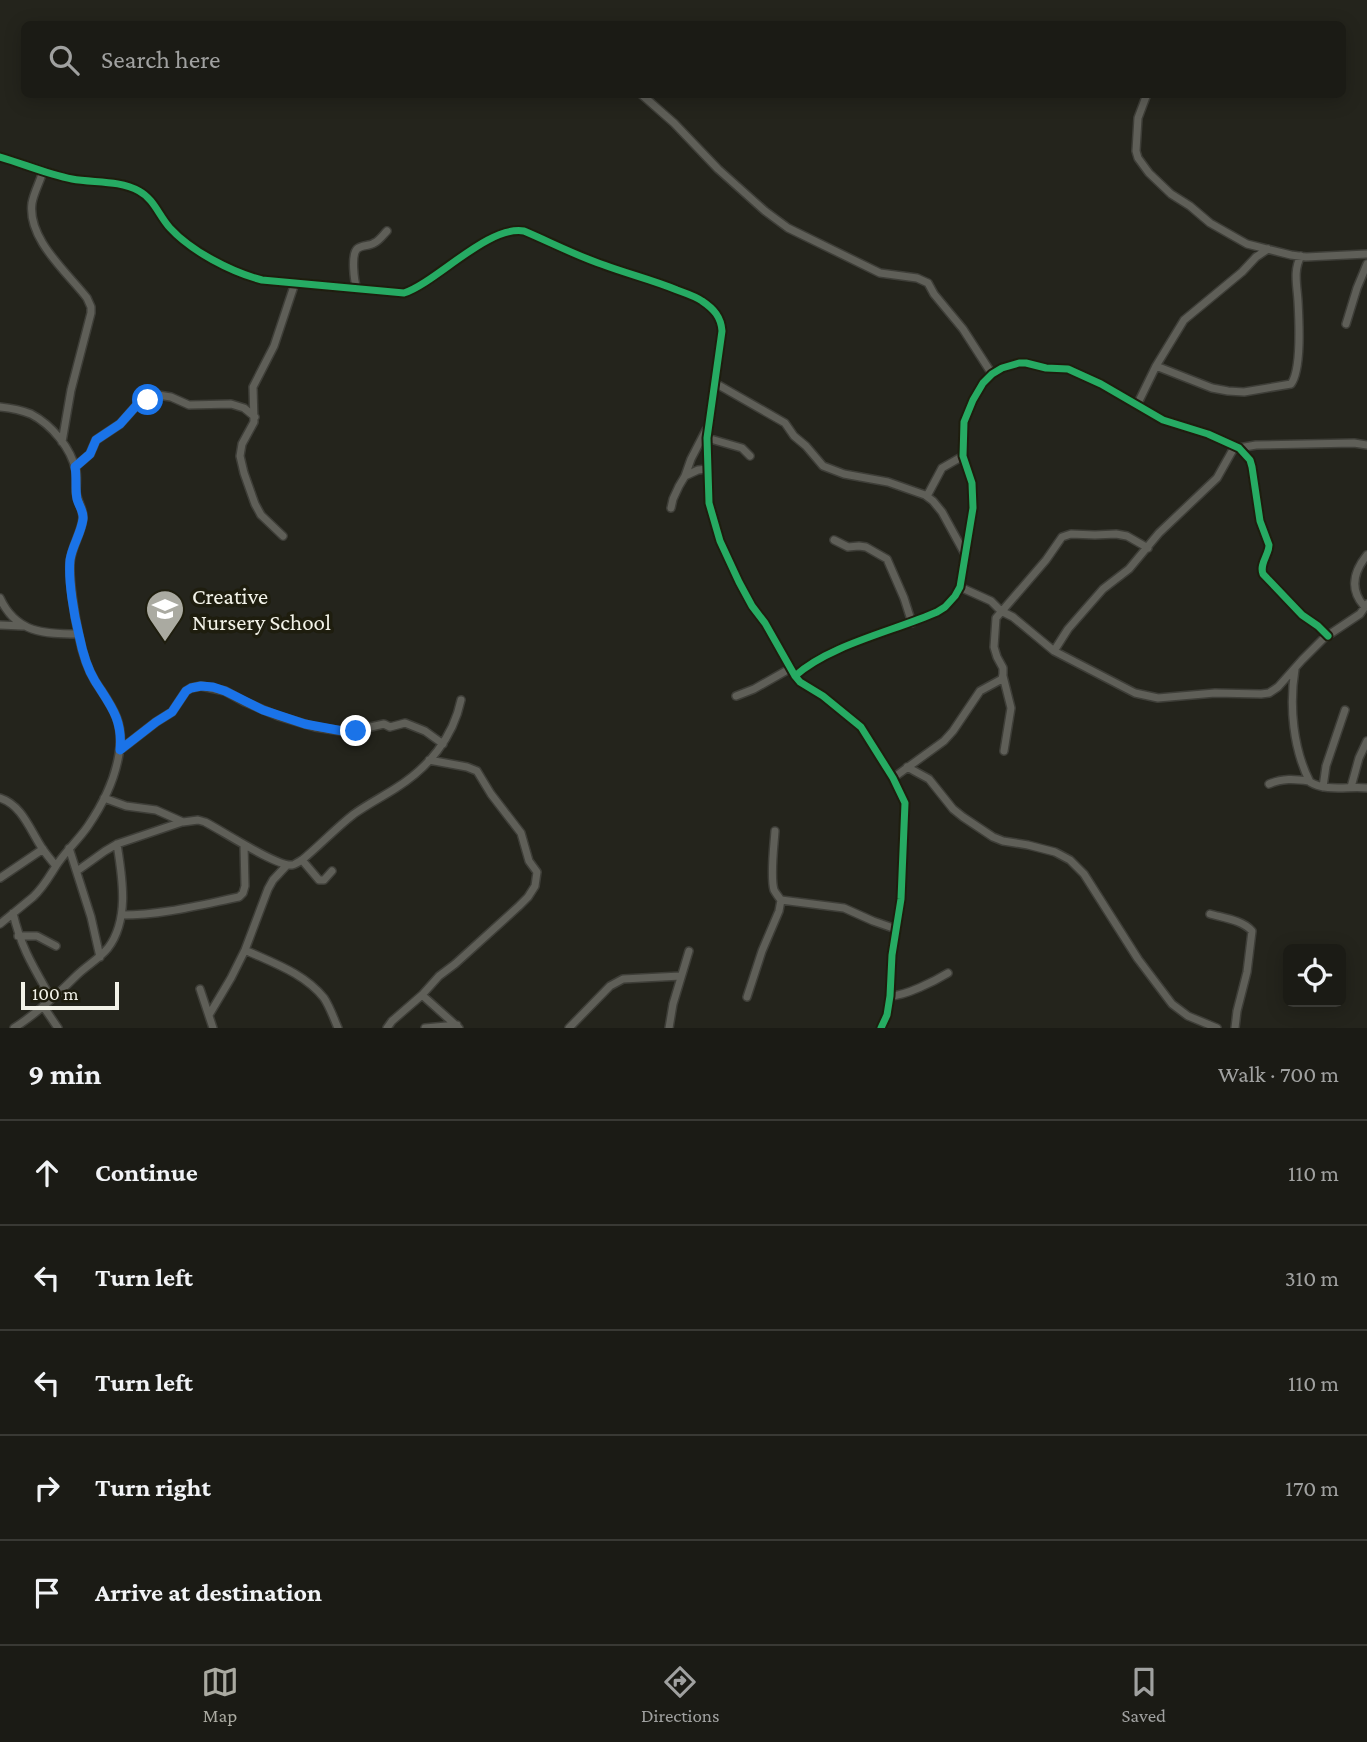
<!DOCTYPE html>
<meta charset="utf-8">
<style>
body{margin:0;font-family:"Crimson Pro",serif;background:#282822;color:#f1f3f6}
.controls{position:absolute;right:21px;bottom:21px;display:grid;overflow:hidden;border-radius:10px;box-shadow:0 4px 18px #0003}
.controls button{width:63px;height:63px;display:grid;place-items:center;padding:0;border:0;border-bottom:2px solid #393934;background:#1b1b15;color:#f1f3f6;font:35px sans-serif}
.scale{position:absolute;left:21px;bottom:18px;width:98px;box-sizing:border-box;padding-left:7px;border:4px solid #f2f2e8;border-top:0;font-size:19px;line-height:24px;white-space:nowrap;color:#f2f2e8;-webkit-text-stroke:5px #1e1d0e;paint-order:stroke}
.stop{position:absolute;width:21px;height:21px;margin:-16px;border:5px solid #1a73e8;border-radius:50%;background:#fff}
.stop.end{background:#1a73e8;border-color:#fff;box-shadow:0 2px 7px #0008}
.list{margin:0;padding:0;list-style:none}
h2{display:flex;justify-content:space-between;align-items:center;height:91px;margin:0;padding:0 28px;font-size:30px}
h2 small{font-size:23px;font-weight:400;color:#a0a1a0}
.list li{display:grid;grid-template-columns:46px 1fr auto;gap:21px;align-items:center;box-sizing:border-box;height:105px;padding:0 28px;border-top:2px solid #393934}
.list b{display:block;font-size:26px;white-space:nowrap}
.list em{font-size:23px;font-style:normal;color:#a0a1a0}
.icon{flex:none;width:38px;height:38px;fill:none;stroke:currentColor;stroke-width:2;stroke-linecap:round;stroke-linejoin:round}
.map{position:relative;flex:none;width:1367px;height:1028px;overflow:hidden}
.search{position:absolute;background:#1b1b15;box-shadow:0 4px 18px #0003;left:21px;right:21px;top:21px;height:77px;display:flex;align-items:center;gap:18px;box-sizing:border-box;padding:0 24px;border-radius:10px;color:#a0a1a0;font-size:26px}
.sheet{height:616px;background:#1b1b15}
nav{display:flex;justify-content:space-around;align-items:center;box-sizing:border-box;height:98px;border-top:2px solid #393934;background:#1b1b15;font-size:19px;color:#a0a1a0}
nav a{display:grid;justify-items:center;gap:4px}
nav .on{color:#aaaaa1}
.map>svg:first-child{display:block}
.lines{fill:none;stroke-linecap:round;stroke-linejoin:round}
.minor-casing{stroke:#3e3e38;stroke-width:10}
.minor{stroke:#5f5f58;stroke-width:7}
.cycleway-casing{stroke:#1e1d0e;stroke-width:11}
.cycleway{stroke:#26ab63;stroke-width:7}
.route{stroke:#1a73e8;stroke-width:9}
.labels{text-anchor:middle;stroke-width:7;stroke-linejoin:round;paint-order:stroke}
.poi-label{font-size:23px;fill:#f2f2e8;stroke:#1e1d0e;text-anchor:start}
</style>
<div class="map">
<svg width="1367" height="1028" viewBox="0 0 1367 1028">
<rect width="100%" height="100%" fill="#24241c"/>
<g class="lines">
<defs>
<path id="minor" d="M641 94 674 123 718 169 765 211 788 228 880 273 917 278 928 283 934 294 963 329 992 374
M1147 94 1138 118 1136 151 1138 158 1149 173 1171 194 1190 206 1210 223 1247 244 1291 255 1306 257 1367 254
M0 157C24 164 47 174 72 179 94 183 119 180 139 191 154 199 159 216 170 228 191 251 231 272 262 280L404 293C437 282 488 225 524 231 550 242 577 256 604 265 628 274 653 280 677 290 685 293 695 296 702 301 714 309 721 317 722 331L707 438 709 503 720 541 739 582 752 606 765 623 795 676 800 682 823 696 861 727 893 778 905 803 901 899 892 955 890 996 887 1015 881 1028
M43 171C40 182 34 192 32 203 27 239 67 272 87 298L91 307V313L71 390 62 442
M357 289C354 281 351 255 357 249 361 245 370 246 374 243 379 241 383 235 387 231
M1346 324 1357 288 1367 264
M1156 366 1212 388 1228 391 1244 392 1291 384C1302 369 1299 320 1298 301 1297 285 1293 270 1301 256
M715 383 785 423 794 436 806 446 823 466 844 474 888 482 925 495 933 501 942 512 965 554
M1137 405 1156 366 1184 320 1242 272 1256 257 1268 249
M0 407C10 408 21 410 31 414 52 425 71 448 76 471 77 478 76 485 76 492 77 501 83 508 83 517 83 530 71 547 70 563 69 581 75 618 79 636 82 651 87 668 95 681 111 706 125 721 119 754 115 779 103 804 88 826 79 839 67 850 58 863 50 875 44 887 33 897 22 906 11 915 0 924
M707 438 742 448 750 456
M1239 448 1256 445 1354 443 1367 445
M75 467 90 454 96 440 120 424 136 406 158 395 171 397 189 405 231 404 244 408 255 417
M685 476 698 470 707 469
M927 496 942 468 963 456
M671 508 673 499 679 486 685 476 691 459 706 430
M283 536 261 515 255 504 244 473 240 456 242 444 254 422 253 387 274 346 295 283
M834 540 848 547 859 546 866 547 887 559 904 598 912 623
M960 587 991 601 1001 611 1013 617 1054 651 1135 693 1158 698 1215 693 1261 694 1269 693 1278 687 1302 660 1324 638 1360 614 1367 604
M0 598C16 633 44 634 78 634
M1364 606C1349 589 1354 571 1367 555
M0 625 22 626
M1054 651 1068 629 1103 589 1129 569 1159 533 1217 478 1235 446
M1295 669C1289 706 1293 749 1310 782 1326 792 1349 786 1367 788
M795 676C829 645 894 631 937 612L945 607 955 596 960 587 973 508 972 483 963 456 964 422 973 400 983 383 992 374 1002 368 1019 363H1026L1046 368 1068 369 1101 384 1163 420 1208 434 1239 448 1250 460 1252 467 1260 521 1269 545C1269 555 1259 564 1263 574L1302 615 1318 626 1328 636
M1003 676 1011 708 1004 751
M736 696 754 689 791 668
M120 750 156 722 172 712 186 691 191 688 201 686 225 691 245 702 278 716 315 727 348 732 384 724 390 727 405 723 425 731 443 744
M907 767 929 779 953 809 963 817 993 837 1003 841 1028 845 1055 852 1070 860 1084 874 1138 959 1172 1004 1188 1016 1217 1028
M893 778 944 741 953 731 980 691 1002 679 1003 674V668L997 657 994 647 996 618 1046 560 1062 537 1071 534 1095 535 1116 534 1127 536 1148 548
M1269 784C1282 778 1295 779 1309 781
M1323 787 1326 766 1345 710
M1351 787 1359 758 1367 741
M0 798C22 805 30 830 42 848 46 854 51 860 56 866
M104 798 126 806 156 810 183 822 198 820 205 822C221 830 277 867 292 865 294 865 300 861 302 860 319 846 337 827 354 814 368 804 382 797 396 788 428 768 453 738 461 700
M69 848 91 917 100 957
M302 860 319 880H324L332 871
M77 871 105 851 117 844 182 822
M0 878 43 849
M781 900 844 908 873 921 896 929
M13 913C21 948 34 968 51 998
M1210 914C1224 918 1242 920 1252 931L1247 972 1237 1011 1235 1028
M122 915C162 915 200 905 239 897L243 893 245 886 244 845
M18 936H37L56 946
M245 950C273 963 304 973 324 998 330 1007 334 1019 338 1028
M200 989 213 1028
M422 995 459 1028
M890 996C905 996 935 981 948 973
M747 997 762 951 779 911 781 900C780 899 775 892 774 890 770 876 774 846 775 831
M43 1006 58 1028
M209 1015 231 978 245 950 268 889 273 880 287 865
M14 1028C36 1014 57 995 76 976 86 966 99 959 108 948 130 919 122 876 117 844
M387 1028 392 1021 422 995 439 976 455 964 519 906 528 897 535 886 537 872 529 861 521 833 491 794 477 771 467 767 429 760
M425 1028 457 1025
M569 1028 610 986 623 979 681 976
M669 1028 673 1004 689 951"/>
</defs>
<!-- minor casing -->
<use href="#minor" class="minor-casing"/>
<!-- minor -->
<use href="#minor" class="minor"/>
<defs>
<path id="cycleway" d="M0 157C24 164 47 174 72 179 94 183 119 180 139 191 154 199 159 216 170 228 191 251 231 272 262 280L404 293C437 282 488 225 524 231 550 242 577 256 604 265 628 274 653 280 677 290 685 293 695 296 702 301 714 309 721 317 722 331L707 438 709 503 720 541 739 582 752 606 765 623 795 676 800 682 823 696 861 727 893 778 905 803 901 899 892 955 890 996 887 1015 881 1028
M795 676C829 645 894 631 937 612L945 607 955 596 960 587 973 508 972 483 963 456 964 422 973 400 983 383 992 374 1002 368 1019 363H1026L1046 368 1068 369 1101 384 1163 420 1208 434 1239 448 1250 460 1252 467 1260 521 1269 545C1269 555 1259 564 1263 574L1302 615 1318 626 1328 636"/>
</defs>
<!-- cycleway casing -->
<use href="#cycleway" class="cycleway-casing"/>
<!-- cycleway -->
<use href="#cycleway" class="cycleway"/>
</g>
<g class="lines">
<!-- route -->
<path class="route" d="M148 400 136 406 120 424 96 440 90 454 75 467C77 478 75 488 77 499 79 506 84 512 83 519 81 534 72 546 70 560 68 581 74 615 79 635 82 650 87 668 95 681 110 705 123 719 120 750L156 722 172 712 186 691 191 688 201 686 213 687 225 691 263 710 305 724 348 732 356 731"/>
</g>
<!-- icons -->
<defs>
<symbol id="school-pin" viewBox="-11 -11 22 30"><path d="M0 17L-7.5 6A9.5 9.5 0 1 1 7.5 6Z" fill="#aaaaa1" stroke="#1e1d0e"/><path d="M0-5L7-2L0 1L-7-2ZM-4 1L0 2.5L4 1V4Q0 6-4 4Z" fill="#fff"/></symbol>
</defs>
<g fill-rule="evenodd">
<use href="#school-pin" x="143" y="587" width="44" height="60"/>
</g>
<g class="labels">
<!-- poi labels -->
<g class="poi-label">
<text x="192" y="604">Creative<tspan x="192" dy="26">Nursery School</tspan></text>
</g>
</g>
</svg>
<div class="controls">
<button><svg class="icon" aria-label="locate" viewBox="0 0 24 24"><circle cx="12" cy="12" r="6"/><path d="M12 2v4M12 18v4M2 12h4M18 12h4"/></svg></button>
</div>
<div class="scale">100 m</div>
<div class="stop" style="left:148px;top:400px"></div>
<div class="stop end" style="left:356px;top:731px"></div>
<div class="search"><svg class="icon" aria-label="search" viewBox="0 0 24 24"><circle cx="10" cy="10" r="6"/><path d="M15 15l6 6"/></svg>Search here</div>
</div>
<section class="sheet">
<h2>9 min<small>Walk · 700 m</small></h2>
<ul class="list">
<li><svg class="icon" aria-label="ahead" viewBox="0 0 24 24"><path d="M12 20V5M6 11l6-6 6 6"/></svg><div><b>Continue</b></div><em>110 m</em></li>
<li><svg class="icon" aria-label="left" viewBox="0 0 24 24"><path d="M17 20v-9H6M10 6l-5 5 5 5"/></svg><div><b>Turn left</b></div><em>310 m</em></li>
<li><svg class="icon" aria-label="left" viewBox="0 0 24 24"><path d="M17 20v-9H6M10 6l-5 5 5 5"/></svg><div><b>Turn left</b></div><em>110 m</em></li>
<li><svg class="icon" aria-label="right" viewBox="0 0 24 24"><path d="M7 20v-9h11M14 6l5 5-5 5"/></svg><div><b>Turn right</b></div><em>170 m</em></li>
<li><svg class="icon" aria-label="arrive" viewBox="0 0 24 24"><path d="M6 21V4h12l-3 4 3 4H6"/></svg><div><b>Arrive at destination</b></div></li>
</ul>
</section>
<nav>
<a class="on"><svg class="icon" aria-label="map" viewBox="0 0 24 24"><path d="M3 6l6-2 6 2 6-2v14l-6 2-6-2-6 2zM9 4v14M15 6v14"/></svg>Map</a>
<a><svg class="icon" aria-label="directions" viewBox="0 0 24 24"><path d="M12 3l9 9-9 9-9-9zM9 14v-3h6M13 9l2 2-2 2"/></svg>Directions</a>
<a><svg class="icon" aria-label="saved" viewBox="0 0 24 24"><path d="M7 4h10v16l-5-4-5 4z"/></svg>Saved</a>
</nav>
